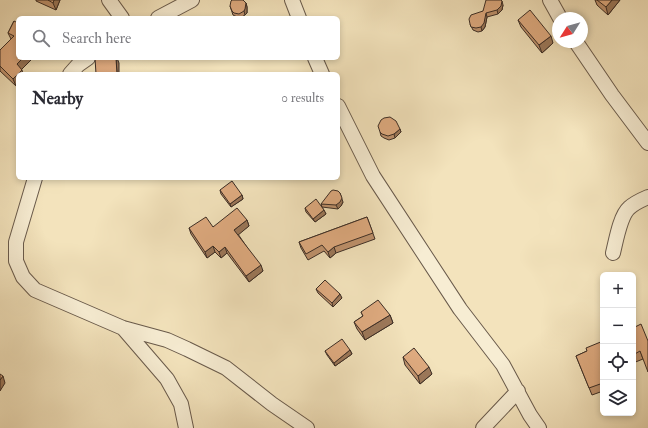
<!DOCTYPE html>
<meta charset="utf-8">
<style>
body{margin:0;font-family:"IM FELL Double Pica",serif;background:#f7f7f7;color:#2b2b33}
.controls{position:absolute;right:12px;bottom:12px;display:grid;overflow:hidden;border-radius:6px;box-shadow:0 2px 6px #0003}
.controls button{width:36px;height:36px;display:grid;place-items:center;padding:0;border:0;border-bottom:1px solid #e1e1e2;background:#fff;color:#2b2b33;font:20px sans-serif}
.compass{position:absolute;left:552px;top:12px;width:36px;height:36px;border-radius:50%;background:#fff;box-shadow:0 2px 6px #0003;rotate:233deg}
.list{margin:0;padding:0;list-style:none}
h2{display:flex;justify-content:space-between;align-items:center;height:52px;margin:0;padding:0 16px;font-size:17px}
h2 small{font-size:13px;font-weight:400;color:#7c7c81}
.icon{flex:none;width:22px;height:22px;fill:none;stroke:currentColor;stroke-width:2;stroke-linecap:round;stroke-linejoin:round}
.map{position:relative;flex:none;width:648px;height:428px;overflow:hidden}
.search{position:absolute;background:#fff;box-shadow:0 2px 6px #0003;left:16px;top:16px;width:324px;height:44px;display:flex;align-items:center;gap:10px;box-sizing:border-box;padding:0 14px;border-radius:6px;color:#7c7c81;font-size:15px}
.panel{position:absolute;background:#fff;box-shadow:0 2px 6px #0003;left:16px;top:72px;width:324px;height:108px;border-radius:6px}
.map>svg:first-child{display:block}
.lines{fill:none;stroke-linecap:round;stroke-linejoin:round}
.street-casing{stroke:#695a4b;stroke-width:16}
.street{stroke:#f7edd3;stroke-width:14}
.wall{fill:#c0936e;stroke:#3b2d25}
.shaded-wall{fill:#9c785a;stroke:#3b2d25}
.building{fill:#dfab80;stroke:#3b2d25}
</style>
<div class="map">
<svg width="648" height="428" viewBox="0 0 648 428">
<rect width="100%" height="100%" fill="#f3e3bc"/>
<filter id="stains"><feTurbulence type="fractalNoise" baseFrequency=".005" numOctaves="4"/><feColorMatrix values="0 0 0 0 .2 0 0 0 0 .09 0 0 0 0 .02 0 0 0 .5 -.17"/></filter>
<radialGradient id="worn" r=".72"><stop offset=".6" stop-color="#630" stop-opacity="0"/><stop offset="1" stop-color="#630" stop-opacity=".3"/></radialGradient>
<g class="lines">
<defs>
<path id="street" d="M109 0 122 18
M292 0 299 18
M550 0 560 18
M158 18 192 0
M576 42 612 95 648 143
M315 58 322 74
M70 74 78 65 88 58
M338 106 373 176 460 309 503 365 530 415 539 428
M35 178 16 242V261L23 277 35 290 123 328 167 340 187 349 226 368 272 404 307 428
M613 253C616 241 620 216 629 208 634 203 641 200 648 197
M123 328 167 379 181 404 186 428
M483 428 518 391"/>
</defs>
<!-- street casing -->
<use href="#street" class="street-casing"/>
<!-- street -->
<use href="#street" class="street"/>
</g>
<!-- wall -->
<path class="wall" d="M36 0H60L56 10 36 1Z
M595 0H620L608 15 597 5Z
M246 3 247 7V13L245 15 240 18 235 16 233 15 230 6Z
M503 5 502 10 498 14 487 17 485 27 482 31 478 32 473 30 470 24 483 11Z
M518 20 553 43 542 53 521 27Z
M14 21 22 69 18 74V84L16 86 0 71V50L11 39 8 33Z
M400 129 401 132 395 138 389 140 384 138 381 136 380 132Z
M220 190 242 195 243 199 231 207 221 194Z
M343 202 341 206 338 209 322 207 326 214 315 222 306 212 305 208 322 207 321 204Z
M367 217 375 239 336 253 330 258 324 251 308 260 301 248 299 242Z
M247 220 249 226 238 234 263 271 249 282 227 253 221 258 215 252 207 258 191 234 189 228 213 227Z
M316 289 342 298 333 307 318 293Z
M361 312 390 315 393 323 365 340 357 329 354 322 363 316Z
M633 328 643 359 633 363Z
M603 341V391L592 395 576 356 587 351Z
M350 350 352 354 335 366 327 355 325 351Z
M403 357 432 374 420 384 405 365Z"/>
<!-- shaded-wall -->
<path class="shaded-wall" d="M54 0H60L56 10 53 3Z
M612 0H620L608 15 606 7Z
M502 1 503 5 502 10 498 14 497 10Z
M246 3 247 7V13L245 15 244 11Z
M486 13 487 17 485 27 482 31 481 27Z
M551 36 553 43 542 53 539 45Z
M23 58H33L19 72 17 64Z
M116 58H117L119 63V74H117Z
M22 70 23 74H18V84L16 86 13 79Z
M400 129 401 132 395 138 394 134Z
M340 193 343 202 341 206 338 209 336 205Z
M242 195 243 199 231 207 230 204Z
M324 210 326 214 315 222 313 219Z
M247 220 249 226 237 236 234 230Z
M213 246 215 252 207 258 205 252Z
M225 247 227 253 221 258 219 252Z
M334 247 336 253 330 258 328 252Z
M261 265 263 271 249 282 246 276Z
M340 294 342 298 333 307 332 303Z
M390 315 393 323 365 340 362 332Z
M350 350 352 354 335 366 334 363Z
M429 367 432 374 420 384 418 376Z
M3 376 5 383 0 391V380Z"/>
<!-- building -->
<path class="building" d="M48 0H54L53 3Z
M232 0H243L246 3 245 9 244 11 239 14 234 13 232 11 230 6 231 1Z
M486 0H501L502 1 501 6 497 10 486 13 484 23 481 27 476 28 471 27 470 24 469 19 471 15 483 11Z
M597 0H612L606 7Z
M530 10 551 36 539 45 518 20Z
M14 21 18 23V58H23L17 64 22 70 13 79 0 66V50L14 36 8 33Z
M95 58H116L117 74H96Z
M390 117 396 121 400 129 394 134 388 136 382 134 380 132 378 126 381 120 384 118Z
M232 181 242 195 230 204 220 190Z
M333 190 338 191 340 193 342 198 340 202 336 205 321 204 331 191Z
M316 199 324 210 313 219 305 208Z
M237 208 247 220 234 230 261 265 246 276 225 247 219 252 213 246 205 252 189 228 206 217 213 227Z
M367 217 373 233 334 247 328 252 322 245 306 254 299 242Z
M325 280 340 294 332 303 316 289Z
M378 300 390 315 362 332 354 322 363 316 361 312Z
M641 324 648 341V372L640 351 633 355V328Z
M342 339 350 350 334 363 325 351Z
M603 341V383L589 388 576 356 587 351 586 348Z
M414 348 429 367 418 376 403 357Z
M0 374 3 376 0 380Z"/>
<rect width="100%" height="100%" filter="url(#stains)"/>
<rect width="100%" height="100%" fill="url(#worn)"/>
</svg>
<div class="controls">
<button>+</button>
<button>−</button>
<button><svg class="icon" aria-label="locate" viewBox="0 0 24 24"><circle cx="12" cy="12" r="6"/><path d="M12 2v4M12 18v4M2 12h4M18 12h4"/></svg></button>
<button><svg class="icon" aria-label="layers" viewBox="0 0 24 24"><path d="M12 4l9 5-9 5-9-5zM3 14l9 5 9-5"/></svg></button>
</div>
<svg class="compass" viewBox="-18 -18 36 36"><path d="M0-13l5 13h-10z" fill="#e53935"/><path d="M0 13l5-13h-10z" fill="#7c7c81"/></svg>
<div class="search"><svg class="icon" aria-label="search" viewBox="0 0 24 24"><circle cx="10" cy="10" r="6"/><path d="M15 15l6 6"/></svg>Search here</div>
<section class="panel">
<h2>Nearby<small>0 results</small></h2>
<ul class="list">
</ul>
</section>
</div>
